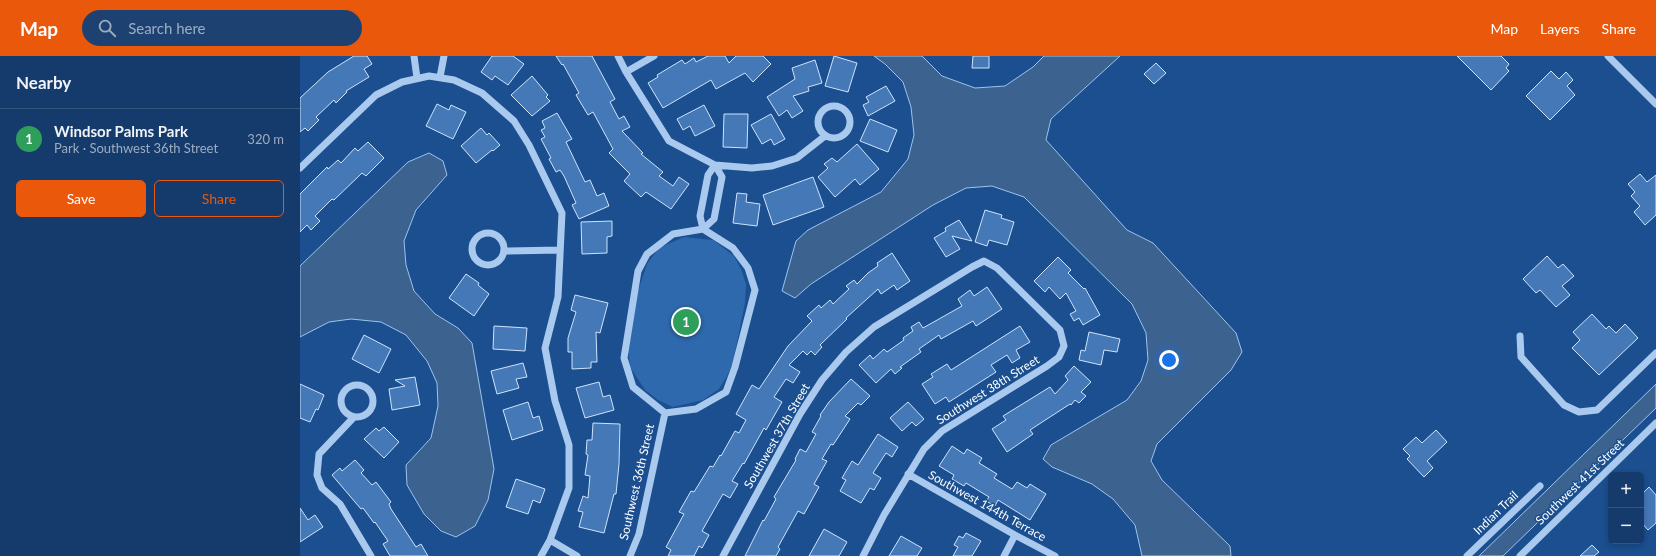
<!DOCTYPE html>
<meta charset="utf-8">
<style>
body{margin:0;font-family:Lato,sans-serif;background:#1d4271;color:#f1f3f6}
.controls{position:absolute;right:12px;bottom:12px;display:grid;overflow:hidden;border-radius:6px;box-shadow:0 2px 6px #0003}
.controls button{width:36px;height:36px;display:grid;place-items:center;padding:0;border:0;border-bottom:1px solid #33557e;background:#143b6b;color:#f1f3f6;font:20px sans-serif}
.you{position:absolute;left:869px;top:304px;width:14px;height:14px;margin:-10px;border:3px solid #fff;border-radius:50%;background:#1a73e8;box-shadow:0 0 0 6px #1a73e833}
.badge{display:grid;place-items:center;width:26px;height:26px;border-radius:50%;background:#ea580c;color:#fff;font-size:13px;font-weight:700}
.pin{position:absolute;translate:-50% -50%;border:2px solid #fff;box-shadow:0 1px 4px #0006}
.list{margin:0;padding:0;list-style:none}
h2{display:flex;justify-content:space-between;align-items:center;height:52px;margin:0;padding:0 16px;font-size:17px}
h2 small{font-size:13px;font-weight:400;color:#9dadc1}
.list li{display:grid;grid-template-columns:26px 1fr auto;gap:12px;align-items:center;box-sizing:border-box;height:60px;padding:0 16px;border-top:1px solid #33557e}
.list b{display:block;font-size:15px;white-space:nowrap}
.list p{margin:0;font-size:13px;white-space:nowrap;color:#9dadc1}
.list em{font-size:13px;font-style:normal;color:#9dadc1}
.actions{display:flex;gap:8px;padding:12px 16px}
.actions a{flex:1;padding:9px 0;border:1px solid #ea580c;border-radius:6px;text-align:center;font-size:14px;color:#ea580c}
.actions .main{background:#ea580c;color:#fff}
.icon{flex:none;width:22px;height:22px;fill:none;stroke:currentColor;stroke-width:2;stroke-linecap:round;stroke-linejoin:round}
.map{position:relative;flex:none;width:1356px;height:500px;overflow:hidden}
header{display:flex;align-items:center;gap:24px;box-sizing:border-box;height:56px;padding:0 20px;background:#ea580c;color:#fff}
header strong{font-size:19px}
nav{display:flex;gap:22px;margin-inline-start:auto;font-size:14px}
.search{width:280px;height:36px;background:#1d4271;display:flex;align-items:center;gap:10px;box-sizing:border-box;padding:0 14px;border-radius:22px;color:#9dadc1;font-size:15px}
main{display:flex}
aside{flex:1;background:#143b6b}
.map>svg:first-child{display:block}
.green{fill:#2e69ad}
.water{fill:#3c6290;stroke:#9cc4f0}
.building{fill:#4478b7;stroke:#cfe3fa}
.lines{fill:none;stroke-linecap:round;stroke-linejoin:round}
.minor{stroke:#a9c9ee;stroke-width:7}
.labels{text-anchor:middle;stroke-width:3;stroke-linejoin:round;paint-order:stroke}
.street-label{font-size:12px;fill:#fff;stroke:#1b4f8f}
</style>
<header>
<strong>Map</strong>
<div class="search"><svg class="icon" aria-label="search" viewBox="0 0 24 24"><circle cx="10" cy="10" r="6"/><path d="M15 15l6 6"/></svg>Search here</div>
<nav><a>Map</a><a>Layers</a><a>Share</a></nav>
</header>
<main>
<aside>
<h2>Nearby<small></small></h2>
<ul class="list">
<li><span class="badge" style="background:#2e9e5b">1</span><div><b>Windsor Palms Park</b><p>Park · Southwest 36th Street</p></div><em>320 m</em></li>
</ul>
<div class="actions"><a class="main">Save</a><a>Share</a></div>
</aside>
<div class="map">
<svg width="1356" height="500" viewBox="0 0 1356 500">
<rect width="100%" height="100%" fill="#1b4f8f"/>
<!-- green -->
<path class="green" d="M384 181 413 184 434 200 441 213 446 228 445 247 433 306 427 320 419 333 403 344 373 351 358 344 345 334 330 311 328 293 332 273 330 259 347 208 359 192Z"/>
<!-- water -->
<path class="water" d="M574 0H622L642 20 675 32 705 30 733 11 744 0H820L751 63 746 84 827 174 853 187 936 277 942 296 931 314 857 388 851 405 862 424 930 490 931 500H842L835 469 813 443 792 428 752 411 743 403 751 389 827 344 841 325 848 304 846 277 832 248 724 141 692 130 666 132 633 149 511 228 495 242 482 235 496 185 508 174 581 136 608 103 614 79 611 51 603 26 585 8Z
M129 97 143 105 147 119 116 154 104 185 106 209 114 235 135 258 158 272 172 287 194 413 188 444 175 470 156 481 141 475 124 458 107 429 106 409 131 382 138 350 137 327 127 305 106 279 81 266 51 263 29 266 0 281V210L108 106Z
M1356 328V352L1203 500H1179Z"/>
<!-- building -->
<path class="building" d="M54 0H67L72 8 64 13 69 21 46 35 47 36 36 47 34 44 16 61 19 64 8 75 5 72 0 76V42L28 16Z
M192 0H213L224 8 208 29 195 20 192 24 181 16Z
M256 0H292L315 43 310 46 319 63 324 60 330 71 322 75 343 97 341 98 363 116 359 120 373 130 379 121 389 128 371 153 346 136 341 141 324 125 330 118 309 97 313 93 293 56 288 59 276 39 279 37 263 8 262 9Z
M408 0H425L429 7 436 0H463L471 8 453 26 445 17 416 33 411 24 363 52 348 27 358 21 357 19 382 4 385 8 394 2 396 6Z
M534 0 557 7 548 36 525 30Z
M673 0H689V12H672Z
M1157 0H1201L1209 8 1206 12 1209 15 1191 34Z
M515 4 522 27 508 31 509 35 493 40 503 55 492 62 487 54 479 60 467 41 495 23 492 12Z
M856 7 866 17 854 28 844 18Z
M1251 15 1259 23 1266 16 1273 24 1267 30 1275 39 1250 64 1226 40Z
M232 20 248 39 246 41 250 45 232 60 211 39Z
M586 30 595 45 568 60 563 49 569 46 566 41Z
M137 48 149 54 151 49 166 56 153 83 126 70Z
M404 49 415 70 395 80 390 70 383 74 377 63Z
M257 57 272 83 266 86 285 126 290 124 297 140 304 137 309 150 279 163 272 149 276 147 264 120 260 114 256 116 249 103 251 102 241 83 245 81 241 74 245 72 242 65Z
M424 58H448L447 92 423 91Z
M471 58 485 83 474 89 471 83 462 88 451 69Z
M570 63 597 74 588 96 560 85Z
M181 72 187 79 189 77 200 89 193 95 192 94 176 107 161 90Z
M68 86 84 102 66 120 62 117 34 144 32 143 15 160 20 165 11 174 7 169 0 176V138L27 111 28 113 38 104 41 107 55 92 58 95Z
M557 88 579 113 560 129 555 123 535 141 518 121 528 112 524 108 532 102 537 106Z
M1340 118 1347 126 1356 119V159L1345 169 1334 156 1340 150 1331 140 1335 136 1328 128Z
M513 121 524 151 473 169 463 139Z
M437 137 447 138 446 146 460 148 457 170 433 167Z
M685 154 702 159 701 162 714 166 707 189 689 184 687 190 675 186Z
M659 164 672 185 652 180 660 193 646 201 634 182 646 175 645 172Z
M312 165V180L307 181V197L282 198 281 166Z
M592 197 610 225 597 234 594 229 581 238 578 233 546 262 547 263 520 289 522 291 515 299 511 295 507 299 503 295 489 309 500 316 493 327 486 323 474 341 482 346 466 374 464 372 444 408 443 407 432 425 438 428 430 442 423 438 402 475 409 479 402 492 399 490 394 500H368L371 494 366 491 384 458 379 456 391 435 394 436 410 410 413 411 420 399 421 400 435 375 439 377 446 364 436 358 452 329 459 333 488 290 512 265 507 260 519 249 521 252 530 244 533 248 549 233 546 230 554 224 557 228 568 217 578 210 577 207Z
M1247 200 1258 212 1263 208 1274 220 1262 230 1270 239 1256 251 1240 234 1236 237 1223 223Z
M758 201 771 214 768 217 784 233 785 232 800 259 783 269 779 262 774 265 770 258 776 255 766 237 760 243 749 231 745 236 734 225Z
M166 218 179 227 178 229 189 238 174 260 149 242Z
M687 231 702 253 676 270 673 265 641 283 639 279 619 293 621 296 600 311 602 312 595 318 591 313 576 327 559 309 570 299 573 303 584 293 587 296 604 284 603 282 613 275 611 271 619 266 623 272 662 250 658 243 670 234 674 240Z
M275 239 308 247 300 277 296 276 297 306H291V312L272 313V296H268V282L276 256 271 254Z
M1292 258 1306 273 1309 270 1316 277 1325 268 1338 282 1299 319 1272 292 1280 284 1273 276Z
M194 270 227 272 225 295 193 293Z
M720 270 730 286 716 294 720 302 712 307 707 299 691 309 696 316 649 346 646 341 635 348 622 328 633 321 631 318 647 308 651 314Z
M789 276 820 283 817 296 804 294 801 309 779 304 781 294 785 295Z
M64 279 91 293 79 317 52 303Z
M223 307 227 321 216 323 219 332 197 338 191 315Z
M774 310 791 326 781 336 786 340 779 347 775 344 771 349 770 348 730 374 733 378 707 396 692 373 706 364 703 360 750 331 755 338 768 324 765 320Z
M115 321 120 349 92 354 89 333 105 330 95 324Z
M551 323 570 340 561 349 558 347 545 360 550 363 533 389 531 388 522 403 527 405 514 428 519 431 504 458 498 455 478 491 480 493 476 500H445L463 464 464 465 476 443 474 441 496 404 495 403 500 393 506 396 516 378 512 376 521 360 520 359 529 346Z
M299 326 303 341 310 339 314 354 285 362 276 332Z
M0 328 24 339 18 354 16 353 10 366 0 362Z
M228 346 233 362 239 360 243 374 212 384 203 354Z
M608 346 624 363 616 370 612 366 602 375 590 362Z
M293 367 320 368 319 408 316 438H314L304 477 279 471 283 456 278 455 283 440 288 442 290 420 285 419 288 399 286 398 287 384H292Z
M84 371 99 386 84 402 64 383 76 372 79 375Z
M1136 374 1147 386 1127 405 1133 412 1124 421 1107 403 1110 400 1103 393 1116 381 1122 387Z
M578 378 598 391 592 401 586 397 573 417 581 422 574 434 570 432 561 447 540 435 546 424 542 422 552 405 558 409Z
M652 390 664 398 667 393 682 402 679 407 697 418 694 422 712 433 717 426 727 432 730 428 746 438 730 464 698 444 695 450 686 445 689 441 666 427 664 430 652 423 654 419 639 410Z
M55 404 64 414 61 417 72 429 76 426 91 446 89 448 91 453 116 491 121 488 128 500H90L83 488 88 485 75 466 74 467 63 452 61 453 32 419 40 412 42 415Z
M216 423 245 433 240 447 233 444 228 458 206 451Z
M1349 431 1356 439V467L1348 474 1341 466V439Z
M0 452 8 464 15 459 23 471 0 486Z
M524 473 547 486 539 500H509Z
M666 477 681 485 672 500H653L658 491 654 489 659 480 663 482Z
M601 480 622 492 617 500H589Z
M1292 489 1299 496 1294 500H1280Z"/>
<g class="lines">
<!-- minor -->
<path class="minor" d="M114 0 117 22
M318 0 326 16 369 85 415 109 452 112 472 110 497 102 525 80
M1308 0 1356 48
M326 16 354 0
M140 21 144 0
M518 66a16 16 0 1 1 32 0a16 16 0 1 1-32 0Z
M415 109 422 121 414 163 403 173 400 160 408 119Z
M0 112 76 39 102 26 129 20 154 24 182 37 214 65 229 89 262 157 258 241 245 292 255 345 269 389V432L250 484 241 500
M403 173 433 192 448 212 455 234 435 311 426 336 396 353 365 357 333 331 324 302 338 215 347 198 373 178Z
M172 193a16 16 0 1 1 32 0a16 16 0 1 1-32 0Z
M204 195 260 194
M1220 280 1221 301 1264 349 1279 356 1297 354 1356 297
M41 345a16 16 0 1 1 32 0a16 16 0 1 1-32 0Z
M54 361 19 398 17 419 22 432 40 448 71 500
M608 418 715 479 755 500
M250 484 277 500
M330 500 339 478 365 357
M423 500 500 358 522 324 546 296 574 271 672 211 684 205 697 212 760 274 764 290 759 301 747 310 642 375 624 393 584 459 563 500
M704 500 715 479
M1167 500 1240 430
M1220 500 1356 367"/>
</g>
<g class="labels">
<!-- street labels -->
<g class="street-label">
<text transform="translate(688 334) rotate(-32)" y="4">Southwest 38th Street</text>
<text transform="translate(477 380) rotate(-60)" y="4">Southwest 37th Street</text>
<text transform="translate(337 426) rotate(-77)" y="4">Southwest 36th Street</text>
<text transform="translate(1280 426) rotate(-44)" y="4">Southwest 41st Street</text>
<text transform="translate(687 450) rotate(29)" y="4">Southwest 144th Terrace</text>
<text transform="translate(1196 457) rotate(-44)" y="4">Indian Trail</text>
</g>
</g>
</svg>
<div class="controls">
<button>+</button>
<button>−</button>
</div>
<div class="you"></div>
<div class="pin badge" style="left:386px;top:266px;background:#2e9e5b">1</div>
</div>
</main>
